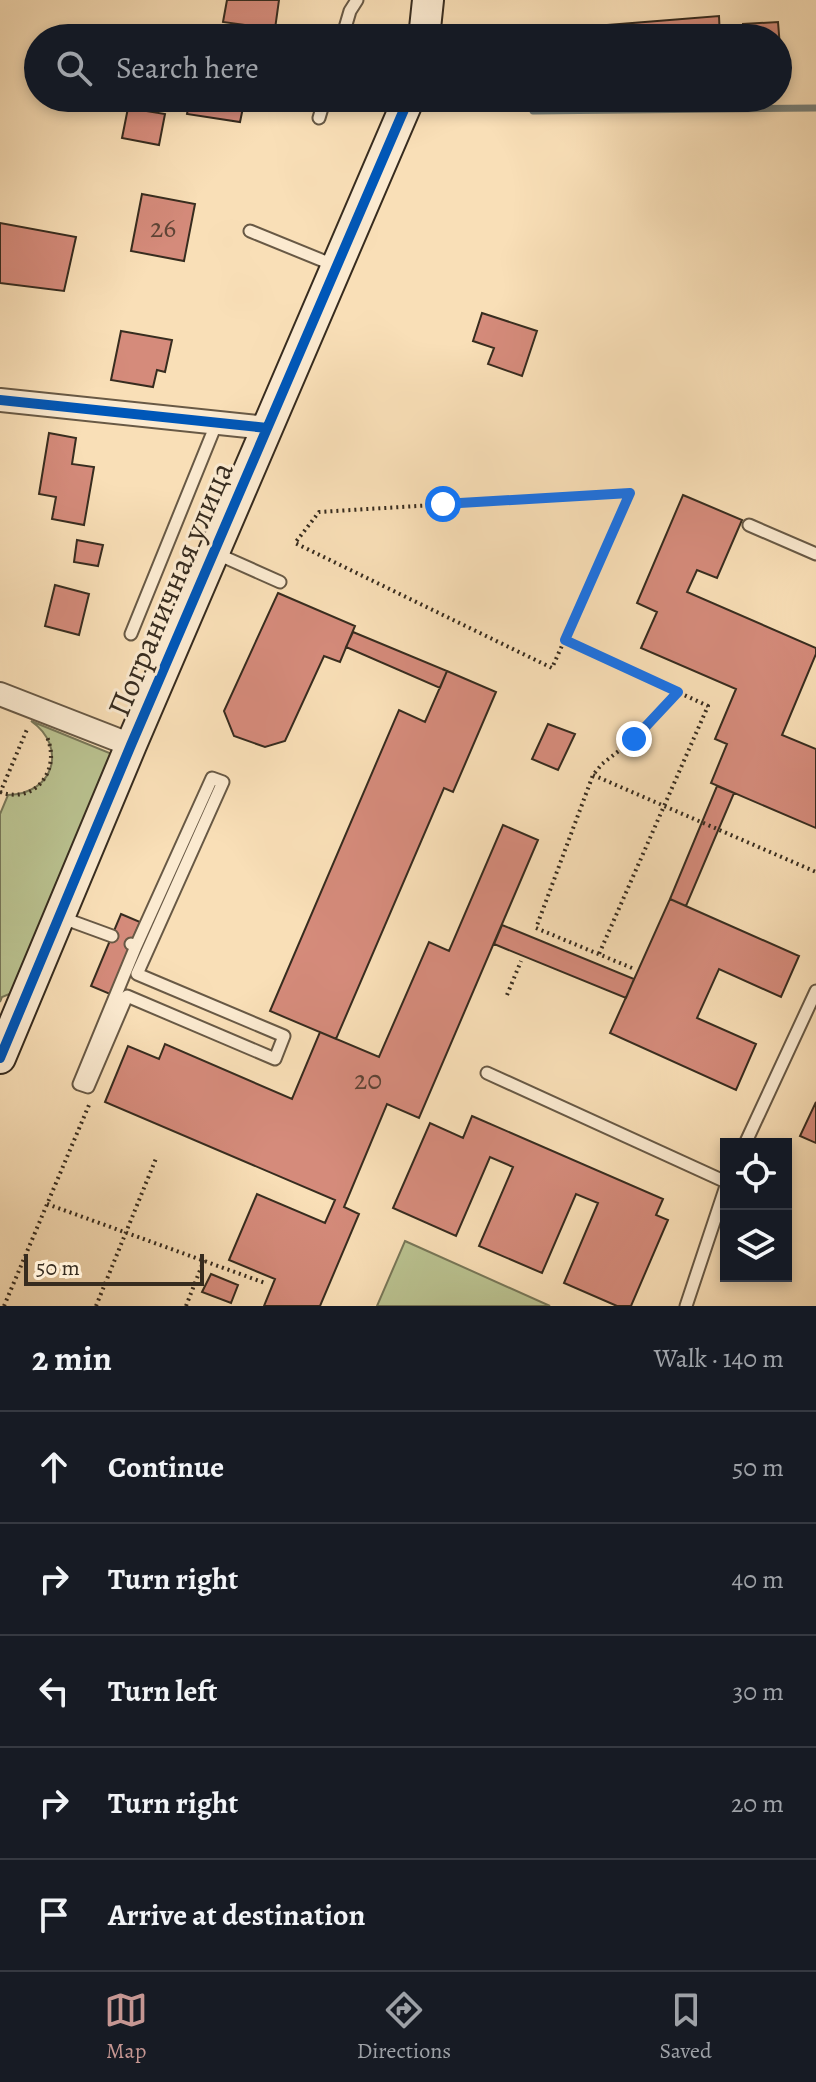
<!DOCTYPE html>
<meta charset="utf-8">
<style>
body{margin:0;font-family:Alegreya,serif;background:#242831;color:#f1f3f6}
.controls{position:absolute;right:24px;bottom:24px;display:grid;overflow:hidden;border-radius:0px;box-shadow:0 4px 12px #0003}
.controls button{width:72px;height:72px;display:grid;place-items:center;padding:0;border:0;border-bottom:2px solid #363941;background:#171b24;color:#f1f3f6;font:40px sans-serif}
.scale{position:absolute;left:24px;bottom:20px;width:180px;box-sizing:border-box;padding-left:8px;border:4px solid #372c1f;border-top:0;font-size:22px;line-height:28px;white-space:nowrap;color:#372c1f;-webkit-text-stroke:6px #fbead0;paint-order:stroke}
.stop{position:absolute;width:24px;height:24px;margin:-18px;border:6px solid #1a73e8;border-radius:50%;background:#fff}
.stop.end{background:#1a73e8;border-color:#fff;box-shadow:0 2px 8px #0008}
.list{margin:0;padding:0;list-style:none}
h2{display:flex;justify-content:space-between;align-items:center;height:104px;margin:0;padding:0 32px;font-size:34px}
h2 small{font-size:26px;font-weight:400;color:#9ea1a6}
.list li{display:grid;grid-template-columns:52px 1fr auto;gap:24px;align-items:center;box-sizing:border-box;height:112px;padding:0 32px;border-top:2px solid #363941}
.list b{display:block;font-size:30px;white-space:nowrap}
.list em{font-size:26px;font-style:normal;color:#9ea1a6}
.icon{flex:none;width:44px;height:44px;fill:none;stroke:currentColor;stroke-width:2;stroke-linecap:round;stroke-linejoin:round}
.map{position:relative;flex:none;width:816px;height:1306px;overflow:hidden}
.search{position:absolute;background:#171b24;box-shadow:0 4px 12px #0003;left:24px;right:24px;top:24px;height:88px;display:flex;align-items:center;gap:20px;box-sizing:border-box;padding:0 28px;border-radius:44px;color:#9ea1a6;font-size:30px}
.sheet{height:664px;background:#171b24}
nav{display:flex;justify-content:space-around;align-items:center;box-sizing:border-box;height:112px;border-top:2px solid #363941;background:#171b24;font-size:22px;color:#9ea1a6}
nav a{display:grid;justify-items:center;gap:4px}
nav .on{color:#c59692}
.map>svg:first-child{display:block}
.green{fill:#bac290;stroke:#787758;stroke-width:2}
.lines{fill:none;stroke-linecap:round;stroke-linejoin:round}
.stream{stroke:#77817b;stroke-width:7}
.building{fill:#d58b7b;stroke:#372c1f;stroke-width:2}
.lane-casing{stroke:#685945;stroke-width:15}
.street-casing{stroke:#685945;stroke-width:26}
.secondary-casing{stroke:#372c1f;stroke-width:34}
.path{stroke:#372c1f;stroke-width:4;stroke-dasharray:2 4;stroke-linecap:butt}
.lane{stroke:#fbead0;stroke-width:11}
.street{stroke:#fbead0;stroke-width:22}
.secondary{stroke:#fbead0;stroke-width:30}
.cycleway-casing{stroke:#fbead0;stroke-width:15}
.cycleway{stroke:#0057b8;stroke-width:10}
.route{stroke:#1a73e8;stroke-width:10}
.labels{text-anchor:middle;stroke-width:6;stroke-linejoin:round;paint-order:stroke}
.number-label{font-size:28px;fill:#5e4436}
.street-label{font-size:32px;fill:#372c1f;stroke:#fbead0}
</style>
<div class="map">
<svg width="816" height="1306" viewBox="0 0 816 1306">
<rect width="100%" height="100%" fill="#f9dfb7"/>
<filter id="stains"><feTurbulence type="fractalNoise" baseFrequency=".0025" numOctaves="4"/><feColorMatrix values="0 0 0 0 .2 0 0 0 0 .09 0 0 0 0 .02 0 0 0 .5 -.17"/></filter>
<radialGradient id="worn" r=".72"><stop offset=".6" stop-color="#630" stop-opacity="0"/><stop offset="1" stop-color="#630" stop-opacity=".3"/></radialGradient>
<!-- green -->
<path class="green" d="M31 721 112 754 12 993 2 997 0 1002V814L8 795C54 794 68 747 31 721Z
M405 1241 550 1306H377Z"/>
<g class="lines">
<!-- stream -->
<path class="stream" d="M533 111 816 108"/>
</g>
<!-- building -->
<path class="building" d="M227 0H279L275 29 223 22Z
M719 16 720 38H609L608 25Z
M778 22 780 47 778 38H744L743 24Z
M190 98H245L240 122 187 114Z
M128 108 165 114 159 145 122 138Z
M142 194 195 204 184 261 131 251Z
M0 223 76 237 64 291 0 283Z
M482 313 537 331 522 376 488 364 494 348 473 341Z
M121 331 172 340 165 372 157 370 153 387 111 380Z
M49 433 76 438 72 464 94 467 84 525 52 519 56 497 39 494Z
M683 495 742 520 717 578 697 570 687 592 816 648V654L782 735 816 749V828L711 783 727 744 715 739 736 689 641 648 657 612 637 603Z
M77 540 103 545 98 566 74 562Z
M55 585 89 594 79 635 45 626Z
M278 593 355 626 340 662 324 656 285 741 265 747 234 736 224 711Z
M353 632 447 671 440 688 346 647Z
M447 671 496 692 453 792 444 788 336 1039 270 1011 399 710 425 722Z
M548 724 575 734 558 770 532 759Z
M717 786 734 793 686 906 670 899Z
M503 825 538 840 419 1118 387 1104 344 1207 359 1214 320 1306H264L275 1279 229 1260 257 1194 325 1223 335 1200 105 1102 128 1046 159 1059 165 1044 292 1099 320 1032 379 1057 429 942 449 951Z
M670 899 799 956 781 997 719 969 697 1018 756 1044 736 1090 610 1033Z
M121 914 140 922 110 994 91 986Z
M502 925 634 979 626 998 494 944Z
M816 1102V1143L800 1136Z
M472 1116 663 1199 656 1215 668 1220 631 1306H617L564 1283 598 1203 576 1194 542 1273 479 1246 513 1167 490 1157 456 1236 393 1208 430 1123 463 1138Z
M211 1274 238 1285 231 1303 202 1292Z"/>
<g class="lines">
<defs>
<path id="lane" d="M342 38 350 11 357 0
M319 118 325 98
M250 231 336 266
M749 525 816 554
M215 553 280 582
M131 634 217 422
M60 917 112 936
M131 944 136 946 79 1084 88 1087 127 996 275 1059 284 1036 137 974 223 782 212 778 136 946
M487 1073 726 1182
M745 1144 816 991
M686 1306 726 1186"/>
<path id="street" d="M0 400 267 428
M0 694 131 745"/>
<path id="secondary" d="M424 38 428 0
M0 1058 131 745 409 98"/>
</defs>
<!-- lane casing -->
<use href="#lane" class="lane-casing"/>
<!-- street casing -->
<use href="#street" class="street-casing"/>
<!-- secondary casing -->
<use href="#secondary" class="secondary-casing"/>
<!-- path -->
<path class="path" d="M630 493 552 668 295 543 319 512Z
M565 640 708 706 599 954
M593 775 816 872
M0 792C36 805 61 769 47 737
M0 793 28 727
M632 968 536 928 593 775 602 764 634 739 678 692
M507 995 521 961
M47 1204 265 1283
M4 1306 89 1105
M96 1306 157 1156
M186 1306 204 1260"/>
<!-- lane -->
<use href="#lane" class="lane"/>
<!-- street -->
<use href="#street" class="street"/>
<!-- secondary -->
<use href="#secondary" class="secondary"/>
<defs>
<path id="cycleway" d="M0 400 267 428
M0 1058 131 745 409 98"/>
</defs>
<!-- cycleway casing -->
<use href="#cycleway" class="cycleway-casing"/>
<!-- cycleway -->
<use href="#cycleway" class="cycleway"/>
</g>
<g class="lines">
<!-- route -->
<path class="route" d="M443 504 630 493 565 640 678 692 634 739"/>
</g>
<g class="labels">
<!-- number labels -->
<g class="number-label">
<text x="163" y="237">26</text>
<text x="368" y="1089">20</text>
</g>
<!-- street labels -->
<g class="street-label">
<text transform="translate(170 589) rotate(-67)" y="11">Пограничная улица</text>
</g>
</g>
<rect width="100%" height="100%" filter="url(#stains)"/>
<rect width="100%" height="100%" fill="url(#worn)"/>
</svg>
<div class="controls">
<button><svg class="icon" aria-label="locate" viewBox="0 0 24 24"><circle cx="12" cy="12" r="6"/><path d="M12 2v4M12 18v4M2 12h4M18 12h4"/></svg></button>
<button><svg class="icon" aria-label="layers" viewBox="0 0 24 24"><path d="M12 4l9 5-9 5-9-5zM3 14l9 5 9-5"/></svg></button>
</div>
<div class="scale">50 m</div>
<div class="stop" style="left:443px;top:504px"></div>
<div class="stop end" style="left:634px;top:739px"></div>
<div class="search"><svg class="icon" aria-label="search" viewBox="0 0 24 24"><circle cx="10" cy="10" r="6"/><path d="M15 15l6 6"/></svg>Search here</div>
</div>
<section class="sheet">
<h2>2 min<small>Walk · 140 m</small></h2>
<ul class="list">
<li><svg class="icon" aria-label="ahead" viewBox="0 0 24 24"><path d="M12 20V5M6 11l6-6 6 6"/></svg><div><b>Continue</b></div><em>50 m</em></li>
<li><svg class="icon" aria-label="right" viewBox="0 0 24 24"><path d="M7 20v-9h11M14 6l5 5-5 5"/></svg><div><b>Turn right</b></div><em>40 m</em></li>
<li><svg class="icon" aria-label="left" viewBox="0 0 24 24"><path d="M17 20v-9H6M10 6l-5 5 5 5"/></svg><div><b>Turn left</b></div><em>30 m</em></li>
<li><svg class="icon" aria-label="right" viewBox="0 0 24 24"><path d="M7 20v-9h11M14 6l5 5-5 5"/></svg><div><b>Turn right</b></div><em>20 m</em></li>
<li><svg class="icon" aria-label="arrive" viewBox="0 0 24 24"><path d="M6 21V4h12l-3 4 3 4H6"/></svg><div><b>Arrive at destination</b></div></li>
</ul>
</section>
<nav>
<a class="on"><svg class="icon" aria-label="map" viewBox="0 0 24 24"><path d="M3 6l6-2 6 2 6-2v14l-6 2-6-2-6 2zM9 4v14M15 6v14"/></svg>Map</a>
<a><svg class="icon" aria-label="directions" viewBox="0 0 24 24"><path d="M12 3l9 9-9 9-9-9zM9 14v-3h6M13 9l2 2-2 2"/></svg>Directions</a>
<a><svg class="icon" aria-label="saved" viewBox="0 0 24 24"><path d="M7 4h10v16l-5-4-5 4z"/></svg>Saved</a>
</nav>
